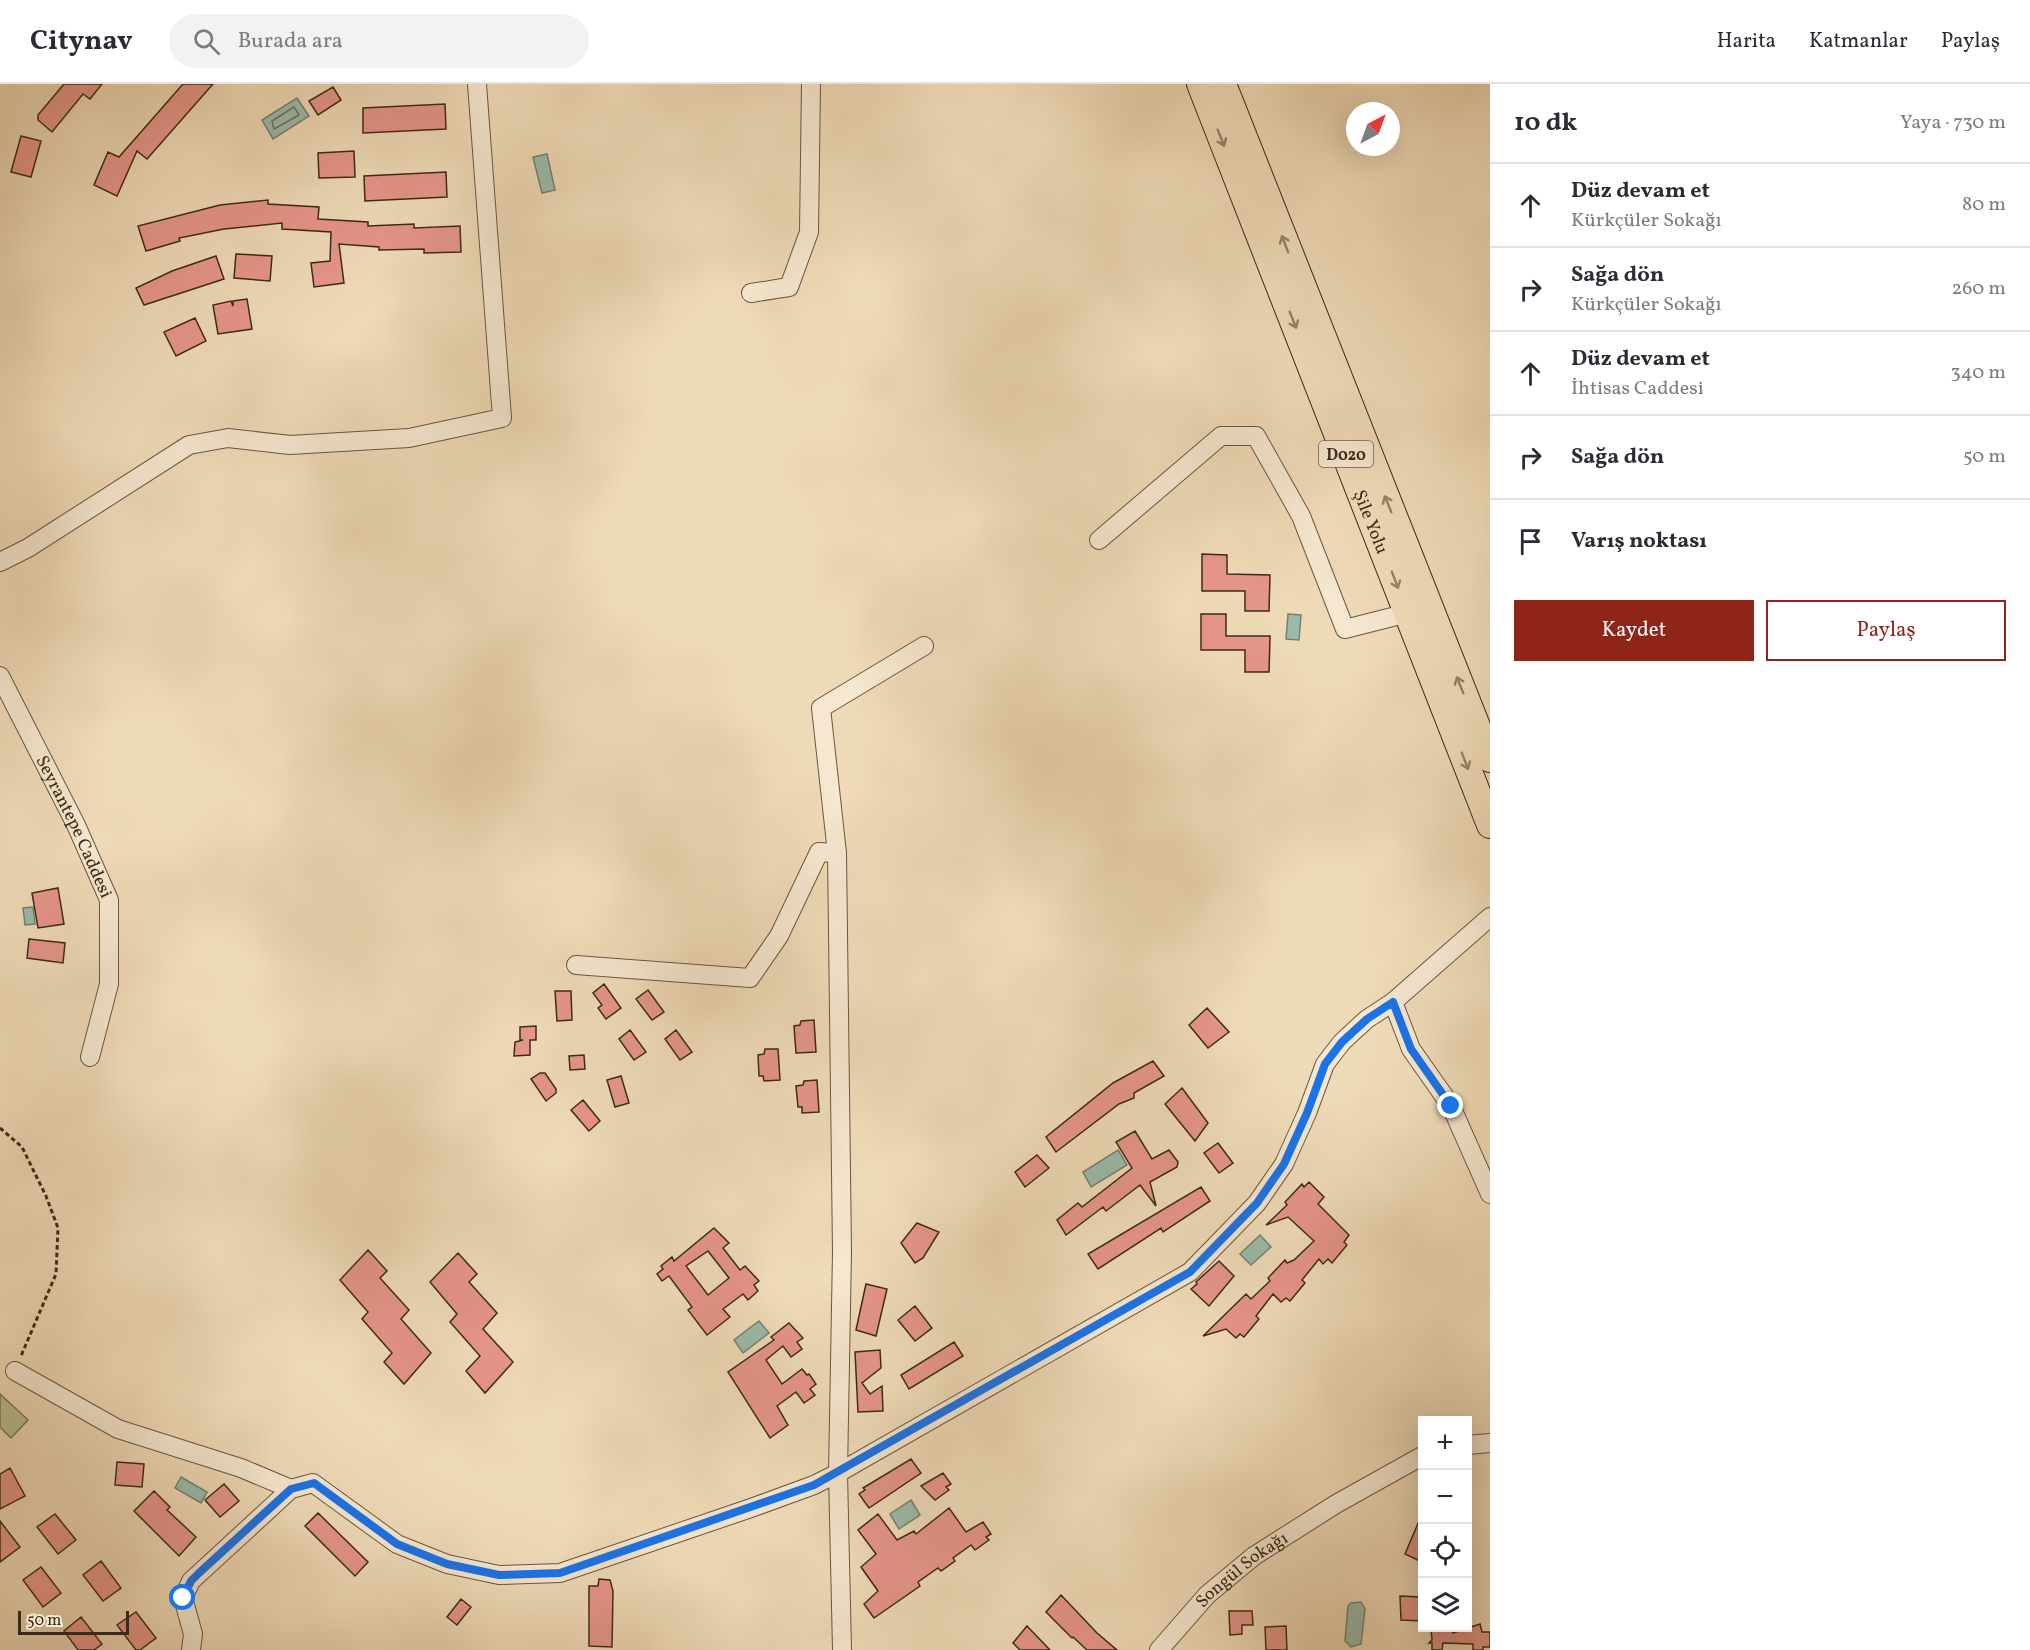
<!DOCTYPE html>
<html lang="tr">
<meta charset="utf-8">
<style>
body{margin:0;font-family:Vollkorn,serif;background:#f2f2f3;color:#2b2b33}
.controls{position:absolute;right:18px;bottom:18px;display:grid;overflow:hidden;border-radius:0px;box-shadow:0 6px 24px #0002}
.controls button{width:54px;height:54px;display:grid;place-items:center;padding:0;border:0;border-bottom:2px solid #e1e1e2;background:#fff;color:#2b2b33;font:30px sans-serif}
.compass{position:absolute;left:1346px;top:18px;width:54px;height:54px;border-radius:50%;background:#fff;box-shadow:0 6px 24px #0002;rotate:41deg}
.scale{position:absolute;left:18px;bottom:15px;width:111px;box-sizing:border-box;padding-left:6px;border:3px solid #3c2b16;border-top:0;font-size:16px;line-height:21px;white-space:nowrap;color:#3c2b16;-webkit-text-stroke:4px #f5e7d0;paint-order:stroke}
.stop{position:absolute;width:18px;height:18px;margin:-14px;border:4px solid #1a73e8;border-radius:50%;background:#fff}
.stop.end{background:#1a73e8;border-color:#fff;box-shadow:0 2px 6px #0008}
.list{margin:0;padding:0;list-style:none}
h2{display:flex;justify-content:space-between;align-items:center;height:78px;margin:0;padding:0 24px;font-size:26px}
h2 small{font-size:20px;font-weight:400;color:#7c7c81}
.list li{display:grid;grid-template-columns:39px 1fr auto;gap:18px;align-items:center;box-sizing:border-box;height:84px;padding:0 24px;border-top:2px solid #e1e1e2}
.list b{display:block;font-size:22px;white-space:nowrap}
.list p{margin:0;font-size:20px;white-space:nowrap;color:#7c7c81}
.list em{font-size:20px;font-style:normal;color:#7c7c81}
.actions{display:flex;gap:12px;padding:18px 24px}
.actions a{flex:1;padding:14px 0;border:2px solid #8f2418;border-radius:0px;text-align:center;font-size:21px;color:#8f2418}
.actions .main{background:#8f2418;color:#fff}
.icon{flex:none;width:33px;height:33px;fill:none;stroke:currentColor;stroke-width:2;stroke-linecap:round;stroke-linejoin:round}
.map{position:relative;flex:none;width:1490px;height:1566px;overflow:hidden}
header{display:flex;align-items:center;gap:36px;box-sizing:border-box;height:84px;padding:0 30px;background:#fff;border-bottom:2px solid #e1e1e2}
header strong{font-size:28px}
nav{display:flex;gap:33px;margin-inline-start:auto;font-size:21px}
.search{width:420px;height:54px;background:#f2f2f3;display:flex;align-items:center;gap:15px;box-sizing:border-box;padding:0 21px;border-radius:33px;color:#7c7c81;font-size:22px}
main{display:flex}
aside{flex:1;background:#fff}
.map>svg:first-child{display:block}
.green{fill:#b8c08f;stroke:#7a7652;stroke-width:1.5}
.water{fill:#9abbab;stroke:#74816f;stroke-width:1.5}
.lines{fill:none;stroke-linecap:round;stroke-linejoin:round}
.shore{stroke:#6b7360;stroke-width:1.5}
.building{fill:#e6958a;stroke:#3c2b16;stroke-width:1.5;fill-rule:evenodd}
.minor-casing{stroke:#69573e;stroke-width:20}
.highway-casing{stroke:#3c2b16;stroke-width:28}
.path{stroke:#3c2b16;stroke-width:3;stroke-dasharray:4.5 3;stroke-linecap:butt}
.minor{stroke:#f5e7d0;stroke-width:18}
.highway{stroke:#efdab7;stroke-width:26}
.oneway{stroke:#968266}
.route{stroke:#1a73e8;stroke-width:8}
.labels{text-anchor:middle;stroke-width:4.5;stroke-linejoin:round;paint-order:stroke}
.shield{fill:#f5e7d0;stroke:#74634e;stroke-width:1.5}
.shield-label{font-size:16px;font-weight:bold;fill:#3c2b16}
.street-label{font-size:18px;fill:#3c2b16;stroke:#f5e7d0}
</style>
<header>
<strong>Citynav</strong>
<div class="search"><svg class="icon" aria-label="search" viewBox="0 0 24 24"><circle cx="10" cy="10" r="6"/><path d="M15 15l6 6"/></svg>Burada ara</div>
<nav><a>Harita</a><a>Katmanlar</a><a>Paylaş</a></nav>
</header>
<main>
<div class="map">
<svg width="1490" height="1566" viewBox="0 0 1490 1566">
<rect width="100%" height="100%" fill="#efdab7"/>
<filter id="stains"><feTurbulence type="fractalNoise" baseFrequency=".00333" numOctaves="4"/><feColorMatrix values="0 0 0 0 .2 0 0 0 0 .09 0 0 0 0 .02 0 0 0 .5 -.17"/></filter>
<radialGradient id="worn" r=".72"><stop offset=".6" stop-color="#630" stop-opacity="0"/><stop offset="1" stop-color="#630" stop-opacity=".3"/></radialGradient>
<!-- green -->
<path class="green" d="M0 1310 28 1336 11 1354 0 1343Z"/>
<!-- water -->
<path class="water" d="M297 14 309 32 273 55 262 36Z
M547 70 555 106 542 109 533 73Z
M1288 530 1301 531 1299 556 1286 555Z
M33 823 35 840 25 841 23 824Z
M1118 1066 1127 1081 1091 1103 1083 1088Z
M1260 1151 1271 1163 1251 1181 1240 1170Z
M759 1237 769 1249 743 1269 734 1256Z
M181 1393 207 1408 201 1419 175 1404Z
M911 1416 920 1431 899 1445 890 1430Z
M1361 1518 1365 1525 1361 1560 1351 1563 1345 1557 1348 1522 1351 1519Z"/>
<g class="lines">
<!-- shore -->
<path class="shore" d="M294 23 299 31 274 45 272 37Z"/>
</g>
<!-- building -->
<path class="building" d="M64 0H102L90 15 83 10 52 48 38 36V31Z
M183 0H213L147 75 137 67 117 112 94 101 108 68 119 73Z
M333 3 341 16 318 31 309 17Z
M445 20 446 45 363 49V24Z
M21 52 41 57 31 93 11 88Z
M354 67 355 93 319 94 318 69Z
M446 88 447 113 365 117 364 92Z
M268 116V120L319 123 318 135 368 138V142L414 140V144L460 142 461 168 424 169V165L379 166V163L339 160 344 199 314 203 311 179 330 177 331 148 282 145V139L224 145 179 154 180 157 146 167 138 142 220 121Z
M236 170 272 172 270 197 234 194Z
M216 172 224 195 144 221 136 204 172 187Z
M247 215 252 245 218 250 213 221 231 217 233 222V217Z
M195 234 206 257 176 272 164 248Z
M1202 470 1227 471V490L1270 491 1269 527H1245V507H1202Z
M1201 530H1226V552H1270L1269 588H1245V566H1201Z
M58 804 64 840 38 844 32 809Z
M29 855 65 859 63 879 27 874Z
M604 900 621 924 606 935 598 924 602 921 593 909Z
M648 906 664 928 652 936 636 915Z
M555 907H571L572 936 557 937Z
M1207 924 1229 948 1208 964 1189 941Z
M814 936 816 968 796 969 794 942 800 941 801 937Z
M536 942V956H530V971L514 972 515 958 523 956H520V943Z
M630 946 646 968 634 976 619 955Z
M676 946 692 968 680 976 665 955Z
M765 965H778L780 996 764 997 763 992H759L758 971 764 970Z
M584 971 585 985 570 986 569 972Z
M1153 977 1164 992 1134 1009V1014L1119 1020 1056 1068 1046 1053 1113 999Z
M540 989H545L556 1005V1009L546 1017 531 995Z
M621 992 629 1019 615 1023 607 996Z
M817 996 819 1028 802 1029V1023H798L796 1002 803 1001 804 997Z
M1182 1004 1208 1039 1195 1057 1165 1020Z
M583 1016 600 1037 589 1047 571 1026Z
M1135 1047 1152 1075 1169 1066 1178 1078 1177 1083 1150 1098 1156 1122 1140 1101 1106 1127 1103 1123 1066 1151 1057 1136 1078 1119 1082 1123 1132 1084 1116 1058Z
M1218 1059 1233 1079 1219 1089 1204 1069Z
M1037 1071 1049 1084 1025 1103 1015 1088Z
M1309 1098 1324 1113 1318 1120 1349 1151 1344 1158 1347 1161 1332 1179 1328 1175 1323 1180 1319 1175 1302 1196 1305 1199 1290 1217 1286 1214 1281 1218 1273 1210 1256 1232 1259 1235 1244 1253 1240 1250 1236 1254 1226 1245 1203 1252 1246 1210 1251 1215 1270 1197 1268 1194 1285 1176 1287 1179 1294 1176 1314 1157 1288 1133 1266 1141 1287 1121 1285 1118 1302 1100 1304 1103Z
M1201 1103 1210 1117 1163 1148 1161 1144 1098 1185 1088 1170Z
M917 1139 939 1148 923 1174 915 1179 901 1159Z
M714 1144 729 1159 723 1164 740 1186 745 1182 759 1197 754 1201 758 1207 748 1216 743 1210 723 1225 730 1233 707 1251 688 1226 692 1223 669 1192 662 1197 657 1190 663 1185 661 1182 672 1173 674 1177ZM708 1167 729 1194 708 1211 686 1182Z
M368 1166 387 1187 380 1194 409 1226 401 1235 431 1269 404 1300 384 1278 392 1269 362 1235 368 1228 340 1196Z
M458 1169 477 1190 469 1198 497 1229 483 1245 513 1278 485 1309 466 1287 480 1272 450 1238 457 1230 430 1198Z
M1219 1177 1234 1192 1209 1222 1191 1205 1197 1200 1196 1198Z
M866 1200 887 1205 876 1252 856 1246Z
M915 1222 932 1244 915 1257 898 1236Z
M789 1239 803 1254 797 1258 802 1265 791 1273 783 1262 766 1276 782 1300 802 1285 807 1291 809 1290 816 1300 810 1305 815 1311 804 1319 796 1308 777 1322 788 1341 770 1354 728 1288 774 1256 771 1253Z
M954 1258 963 1272 909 1305 901 1291Z
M880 1266 881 1284 862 1299 870 1310 882 1302 883 1327 858 1328 855 1268Z
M911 1375 921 1389 869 1424 859 1410 865 1406 863 1404Z
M117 1378 144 1380 142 1403 115 1401Z
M10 1384 25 1412 0 1425V1390Z
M943 1389 951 1400 946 1403 949 1406 935 1416 921 1402Z
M224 1400 239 1417 220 1433 205 1416Z
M154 1407 170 1423 167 1426 196 1453 179 1472 134 1427Z
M949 1424 966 1448 983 1438 991 1450 986 1453 989 1456 975 1466 971 1461 953 1474 955 1477 941 1487 938 1484 918 1498 920 1502 874 1534 864 1520 878 1507 861 1483 876 1470 858 1446 878 1430 897 1456 914 1447 916 1450Z
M318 1429 368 1478 355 1492 305 1442Z
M55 1430 76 1456 58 1470 37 1443Z
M1422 1430V1478L1405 1470Z
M0 1437 20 1463 0 1478Z
M101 1477 121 1504 103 1517 83 1491Z
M41 1483 61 1509 43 1523 23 1496Z
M599 1495 610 1496 613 1507 612 1563 589 1562V1502H598Z
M1061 1511 1097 1549 1117 1566H1087L1073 1553 1072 1554 1046 1528Z
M1400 1512 1421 1513 1422 1537 1401 1536Z
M461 1515 471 1523 457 1541 447 1533Z
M1229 1527H1252L1253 1541H1242V1550L1230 1551Z
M136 1528 156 1554 140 1566H136L117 1541Z
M81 1533 102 1560 94 1566H78L64 1547Z
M1480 1540 1482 1548H1490V1563H1483V1566H1473V1560L1443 1559 1442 1566H1432V1559H1429L1432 1556 1431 1544 1452 1545 1453 1549Z
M1027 1542 1050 1566H1020L1013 1559Z
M1286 1542 1287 1566H1266L1265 1543Z"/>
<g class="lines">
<defs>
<g id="minor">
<path d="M751 209 789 203 809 148 811 0"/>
<path d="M1099 456 1221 352H1256L1301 432 1345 545 1408 529"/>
<path d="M0 478 28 464 189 361 228 354 290 361 409 354 502 334 477 0"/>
<path id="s1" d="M0 592 76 741 109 816V900L90 973"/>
<path d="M576 881 750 894 779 852 819 768 837 769"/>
<path d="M1393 918 1411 965 1451 1022 1490 1110"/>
<path d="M15 1287 118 1345 241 1384 291 1405"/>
<path d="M1468 1361 1490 1359"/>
<path d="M191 1566 193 1550 183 1514 191 1497 291 1405 313 1399 397 1460 447 1480 499 1491 560 1489 751 1424 814 1401 838 1389 1190 1188 1257 1119 1284 1080 1307 1029 1325 980 1342 958 1367 935 1393 918 1490 833"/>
<path d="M842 1566 838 1389 842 1168 837 769 821 624 924 562"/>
<path id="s2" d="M1159 1566 1207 1511 1254 1472 1336 1420 1422 1372"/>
</g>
<g id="highway">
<path id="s3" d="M1200 0 1490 741"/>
<path d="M1223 0 1490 675"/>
</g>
</defs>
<!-- minor casing -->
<use href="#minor" class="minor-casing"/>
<!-- highway casing -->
<use href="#highway" class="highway-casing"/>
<!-- path -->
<path class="path" d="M0 1044 22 1063 46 1112 58 1144 56 1190 21 1272"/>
<!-- minor -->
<use href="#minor" class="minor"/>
<!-- highway -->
<use href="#highway" class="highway"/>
</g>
<!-- one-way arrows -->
<defs><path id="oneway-shaft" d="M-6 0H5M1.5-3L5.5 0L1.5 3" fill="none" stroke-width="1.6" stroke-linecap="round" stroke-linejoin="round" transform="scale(1.5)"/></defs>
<g class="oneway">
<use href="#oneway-shaft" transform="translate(1221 54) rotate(68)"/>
<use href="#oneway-shaft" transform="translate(1285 160) rotate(-111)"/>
<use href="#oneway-shaft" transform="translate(1293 236) rotate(68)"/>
<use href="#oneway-shaft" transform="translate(1388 420) rotate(-112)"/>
<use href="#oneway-shaft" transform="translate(1395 496) rotate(69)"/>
<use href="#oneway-shaft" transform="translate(1460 601) rotate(-112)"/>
<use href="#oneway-shaft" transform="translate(1465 677) rotate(69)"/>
</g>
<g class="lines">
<!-- route -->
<path class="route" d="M183 1514 191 1497 199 1489 291 1405 314 1399 397 1460 447 1480 499 1491 560 1489 814 1401 1190 1188 1257 1119 1284 1080 1307 1029 1325 980 1342 958 1367 935 1393 918 1411 965 1451 1022"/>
</g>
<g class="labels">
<!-- shield labels -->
<rect class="shield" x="1319" y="357" width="54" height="26" rx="4.5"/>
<g class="shield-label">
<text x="1346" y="376">D020</text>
</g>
<!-- street labels -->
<g class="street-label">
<text dy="6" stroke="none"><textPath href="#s3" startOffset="470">Şile Yolu</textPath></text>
<text dy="6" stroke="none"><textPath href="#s1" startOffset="168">Seyrantepe Caddesi</textPath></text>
<text dy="6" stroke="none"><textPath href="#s2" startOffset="116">Songül Sokağı</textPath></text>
</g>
</g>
<rect width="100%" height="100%" filter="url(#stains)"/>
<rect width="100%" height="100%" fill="url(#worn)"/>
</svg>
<div class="controls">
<button>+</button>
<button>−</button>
<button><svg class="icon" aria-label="locate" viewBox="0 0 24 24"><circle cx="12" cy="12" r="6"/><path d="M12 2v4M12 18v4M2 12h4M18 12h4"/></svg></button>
<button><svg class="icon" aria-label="layers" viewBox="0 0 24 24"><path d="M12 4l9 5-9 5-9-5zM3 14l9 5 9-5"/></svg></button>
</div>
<svg class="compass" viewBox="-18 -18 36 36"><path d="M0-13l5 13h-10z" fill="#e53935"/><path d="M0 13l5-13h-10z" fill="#7c7c81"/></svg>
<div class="scale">50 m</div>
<div class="stop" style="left:183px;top:1514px"></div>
<div class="stop end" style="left:1451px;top:1022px"></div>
</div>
<aside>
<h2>10 dk<small>Yaya · 730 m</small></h2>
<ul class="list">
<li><svg class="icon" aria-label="ahead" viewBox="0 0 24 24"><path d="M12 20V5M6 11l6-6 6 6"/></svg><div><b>Düz devam et</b><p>Kürkçüler Sokağı</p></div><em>80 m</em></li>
<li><svg class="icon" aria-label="right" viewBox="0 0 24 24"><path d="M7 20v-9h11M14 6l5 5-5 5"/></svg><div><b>Sağa dön</b><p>Kürkçüler Sokağı</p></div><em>260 m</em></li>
<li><svg class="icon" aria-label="ahead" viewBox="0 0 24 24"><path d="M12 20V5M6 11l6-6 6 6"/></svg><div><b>Düz devam et</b><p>İhtisas Caddesi</p></div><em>340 m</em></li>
<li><svg class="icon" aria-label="right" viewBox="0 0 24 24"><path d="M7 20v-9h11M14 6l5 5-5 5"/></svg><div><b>Sağa dön</b></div><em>50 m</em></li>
<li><svg class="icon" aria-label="arrive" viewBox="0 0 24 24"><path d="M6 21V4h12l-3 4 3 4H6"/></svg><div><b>Varış noktası</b></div></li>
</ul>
<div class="actions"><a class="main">Kaydet</a><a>Paylaş</a></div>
</aside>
</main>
